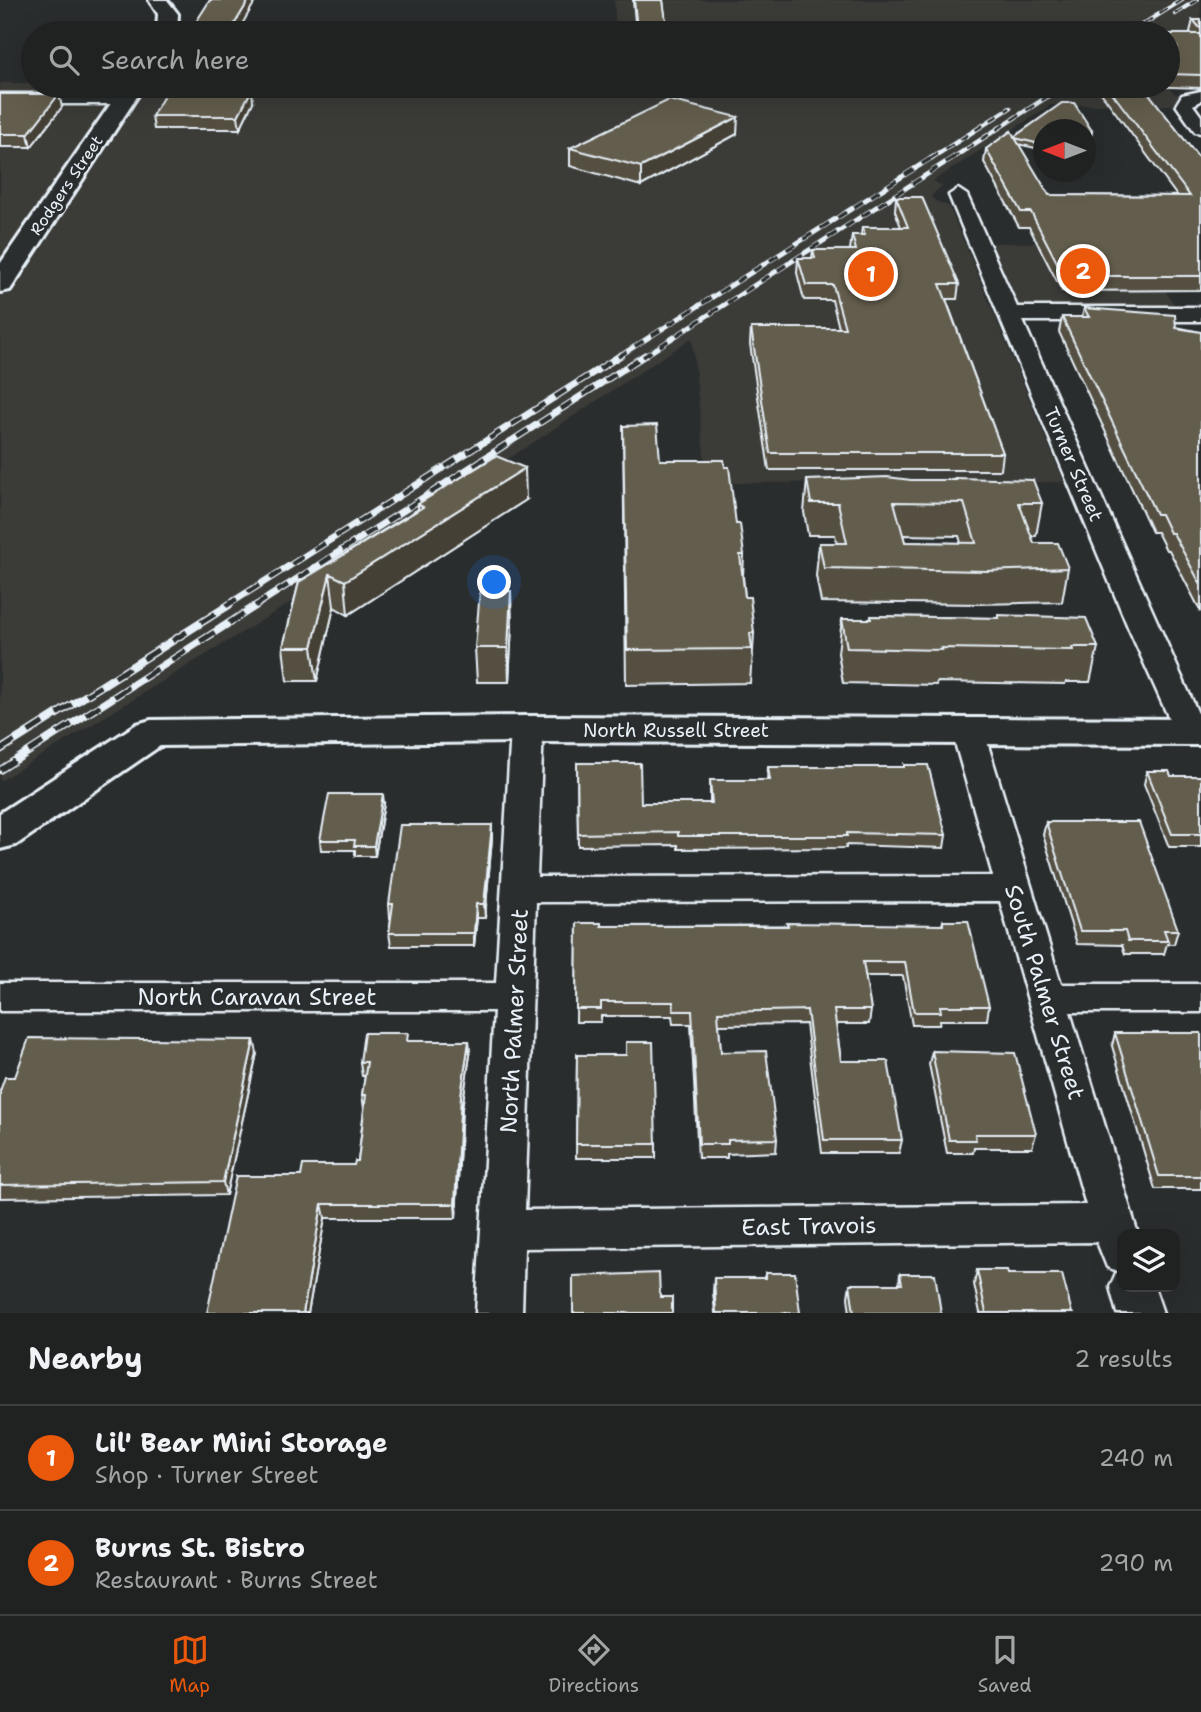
<!DOCTYPE html>
<meta charset="utf-8">
<style>
body{margin:0;font-family:"Shantell Sans",sans-serif;background:#2d2f2f;color:#f1f3f6}
.controls{position:absolute;right:21px;bottom:21px;display:grid;overflow:hidden;border-radius:14px;box-shadow:0 7px 28px #0002}
.controls button{width:63px;height:63px;display:grid;place-items:center;padding:0;border:0;border-bottom:2px solid #3d3f40;background:#202222;color:#f1f3f6;font:35px sans-serif}
.compass{position:absolute;left:1033px;top:119px;width:63px;height:63px;border-radius:50%;background:#202222;box-shadow:0 7px 28px #0002;rotate:270deg}
.you{position:absolute;left:495px;top:583px;width:24px;height:24px;margin:-18px;border:5px solid #fff;border-radius:50%;background:#1a73e8;box-shadow:0 0 0 10px #1a73e833}
.badge{display:grid;place-items:center;width:46px;height:46px;border-radius:50%;background:#ea580c;color:#fff;font-size:23px;font-weight:700}
.pin{position:absolute;translate:-50% -50%;border:4px solid #fff;box-shadow:0 2px 7px #0006}
.list{margin:0;padding:0;list-style:none}
h2{display:flex;justify-content:space-between;align-items:center;height:91px;margin:0;padding:0 28px;font-size:30px}
h2 small{font-size:23px;font-weight:400;color:#a2a4a5}
.list li{display:grid;grid-template-columns:46px 1fr auto;gap:21px;align-items:center;box-sizing:border-box;height:105px;padding:0 28px;border-top:2px solid #3d3f40}
.list b{display:block;font-size:26px;white-space:nowrap}
.list p{margin:0;font-size:23px;white-space:nowrap;color:#a2a4a5}
.list em{font-size:23px;font-style:normal;color:#a2a4a5}
.icon{flex:none;width:38px;height:38px;fill:none;stroke:currentColor;stroke-width:2;stroke-linecap:round;stroke-linejoin:round}
.map{position:relative;flex:none;width:1201px;height:1313px;overflow:hidden}
.search{position:absolute;background:#202222;box-shadow:0 7px 28px #0002;left:21px;right:21px;top:21px;height:77px;display:flex;align-items:center;gap:18px;box-sizing:border-box;padding:0 24px;border-radius:38px;color:#a2a4a5;font-size:26px}
.sheet{height:301px;background:#202222}
nav{display:flex;justify-content:space-around;align-items:center;box-sizing:border-box;height:98px;border-top:2px solid #3d3f40;background:#202222;font-size:19px;color:#a2a4a5}
nav a{display:grid;justify-items:center;gap:4px}
nav .on{color:#ea580c}
.map>svg:first-child{display:block}
.built{fill:#3b3b37}
.lines{fill:none;stroke-linecap:round;stroke-linejoin:round}
.minor-casing{stroke:#e8f1f8;stroke-width:5}
.tertiary-casing{stroke:#e8f1f8;stroke-width:6}
.minor{fill:#2a2d2e;fill-rule:evenodd}
.tertiary{fill:#2a2d2e;fill-rule:evenodd}
.rail-far3-casing{stroke:#e8f1f8;stroke-width:4.5}
.rail-far2-casing{stroke:#e8f1f8;stroke-width:5}
.rail-far1-casing{stroke:#e8f1f8;stroke-width:7}
.rail-casing{stroke:#e8f1f8;stroke-width:8}
.rail-far3{stroke:#2a2d2e;stroke-width:2.5;stroke-dasharray:9;stroke-linecap:butt}
.rail-far2{stroke:#2a2d2e;stroke-width:3.5;stroke-dasharray:10;stroke-linecap:butt}
.rail-far1{stroke:#2a2d2e;stroke-width:4.5;stroke-dasharray:13;stroke-linecap:butt}
.rail{stroke:#2a2d2e;stroke-width:5;stroke-dasharray:17;stroke-linecap:butt}
.wall{fill:#555042;stroke:#e8f1f8;stroke-width:2;fill-rule:evenodd}
.shaded-wall{fill:#454136;stroke:#e8f1f8;stroke-width:2}
.building{fill:#635d4d;stroke:#e8f1f8;stroke-width:2;fill-rule:evenodd}
.labels{text-anchor:middle;stroke-width:6;stroke-linejoin:round;paint-order:stroke}
.far-street-label{font-size:16px;fill:#e8f1f8;stroke:#2a2d2e}
.street-label{font-size:19px;fill:#e8f1f8;stroke:#2a2d2e}
.near-street-label{font-size:23px;fill:#e8f1f8;stroke:#2a2d2e}
</style>
<div class="map">
<svg width="1201" height="1313" viewBox="0 0 1201 1313">
<rect width="100%" height="100%" fill="#2a2d2e"/>
<filter id="ink" filterUnits="userSpaceOnUse"><feTurbulence type="fractalNoise" baseFrequency=".0143" numOctaves="2"/><feDisplacementMap in="SourceGraphic" scale="14" xChannelSelector="R" yChannelSelector="G"/><feConvolveMatrix kernelMatrix="1 2 1 2 8 2 1 2 1" color-interpolation-filters="sRGB"/></filter>
<g filter="url(#ink)">
<!-- built -->
<path class="built" d="M614 0H1201V44H1168V33H616Z
M0 83H33V86L619 88 1168 86 1175 94 1181 95 1171 105H1051L933 181 942 186 931 196 935 201 949 206 1064 482 707 483 692 338 285 606 0 781Z
M991 243H1136L1176 308 1024 306 1018 303Z"/>
<g class="lines">
<defs>
<path id="minor" d="M1201 91V101L1193 105 1201 116V133L1195 132 1176 105 1182 95Z
M0 94H123L131 99 123 104H0Z
M958 189 967 195 1017 307H1201V321H1023L1201 720V739L1191 742 1180 739 1175 732 1128 627 949 195Z
M527 719 538 722 543 729 537 877 993 876 952 732 957 725 968 722 979 725 984 732 1061 984H1201V1012H1070L1138 1234H1122V1287H1154L1163 1313H1117L1110 1287 1116 1273 1120 1272 1107 1267 1097 1242 524 1248 522 1313H476L494 1011H0V983H496L511 729 516 722ZM1000 901 1086 1205 525 1210 536 902Z"/>
<path id="tertiary" d="M149 0H167L178 14 177 33H157L158 14Z
M123 86H144L10 290 0 292V264Z
M527 716 1201 719V745L527 742 160 746 16 845 0 849V813L137 724 151 720Z"/>
</defs>
<!-- minor casing -->
<use href="#minor" class="minor-casing"/>
<!-- tertiary casing -->
<use href="#tertiary" class="tertiary-casing"/>
<!-- minor -->
<use href="#minor" class="minor"/>
<!-- tertiary -->
<use href="#tertiary" class="tertiary"/>
<defs>
<path id="rail-far3" d="M1175 14 1197 0
M1129 33 1182 0
M930 159 1010 108
M951 159 1064 86"/>
<path id="rail-far2" d="M618 357 933 157
M643 357 954 157"/>
<path id="rail-far1" d="M226 606 621 355
M255 606 645 355"/>
<path id="rail" d="M0 750 229 605
M0 770 257 605"/>
</defs>
<!-- rail-far3 casing -->
<use href="#rail-far3" class="rail-far3-casing"/>
<!-- rail-far2 casing -->
<use href="#rail-far2" class="rail-far2-casing"/>
<!-- rail-far1 casing -->
<use href="#rail-far1" class="rail-far1-casing"/>
<!-- rail casing -->
<use href="#rail" class="rail-casing"/>
<!-- rail-far3 -->
<use href="#rail-far3" class="rail-far3"/>
<!-- rail-far2 -->
<use href="#rail-far2" class="rail-far2"/>
<!-- rail-far1 -->
<use href="#rail-far1" class="rail-far1"/>
<!-- rail -->
<use href="#rail" class="rail"/>
</g>
<!-- wall -->
<path class="wall" d="M633 0H663L667 33H636Z
M1193 20H1201V88L1143 86 1201 161V290L1062 291 1029 227H1019L984 162 986 149 1011 131 1014 137 1062 103H1074L1092 131 1091 136 1086 140V130H1044V150L1018 144 1049 195 1177 196 1099 90V86H1089H1168V34H1192L1190 32Z
M0 94 62 107 31 147H0Z
M253 102 240 129H154L152 116Z
M737 134 641 186 570 166V148Z
M896 197 959 284 957 299H946L1003 453 1001 470H769L750 344 751 328H839L832 300H804L797 273 798 258H812L813 250H850L852 235H861L862 227H901L895 211Z
M1084 308 1201 332V612L1169 550H1166L1157 532H1152L1059 332 1062 317H1082Z
M623 426 660 460 736 524 744 555 743 576 745 597 754 633 752 668H751L750 683 626 685Z
M955 478 1042 503 1036 536H1031L1034 543 1068 568 1062 602 980 604 821 602 816 576 819 543H837L835 535H808L804 512 807 480H955ZM903 535 959 536 961 543 905 542Z
M526 500 348 615 334 607 317 681H287L283 647 299 582 418 509V504Z
M998 615 1098 647 1090 682H1066L1065 684 937 682 936 685 843 683 838 653 842 619H871V616L998 618Z
M512 624 509 682H477L475 648Z
M577 763 641 803H710V780H767L768 767H904V765L946 835 944 848 846 845V848L678 849V845L578 846Z
M1147 771 1171 776H1201V847H1169L1144 784Z
M384 804 375 856H355V850H321L320 840Z
M1046 822 1178 930 1174 944H1167L1164 954H1125L1122 945 1077 944 1043 835Z
M492 825V838L485 918H477L474 946H391L389 933 391 918H390L389 904Z
M943 921 989 1006 987 1020H940L939 1025H912L903 976H865L871 1010 869 1024H836L841 1061 902 1140 899 1153H822L806 1024 719 1025 721 1052 777 1139 776 1152 727 1154V1158H698L691 1024H673L672 1016H601V1022H576L577 923 601 926 942 925Z
M1115 1033H1201V1189H1155L1112 1046Z
M409 1041H469L470 1055 462 1108 456 1218H325L308 1313H207L301 1176 354 1165 358 1161 364 1108 362 1095 365 1076H362L360 1062Z
M932 1051 1036 1134 1032 1148H974L973 1153H947L929 1064Z
M257 1053 226 1195 0 1198V1091L15 1077Z
M577 1055 656 1144V1158H576Z
M977 1270 1008 1274 1072 1313H980L974 1284Z
M766 1273 800 1313H715L713 1292 714 1278H765Z
M900 1274 941 1313H850L848 1297 850 1284H899Z"/>
<!-- shaded-wall -->
<path class="shaded-wall" d="M249 0H256L237 33H229Z
M252 89 253 102 240 129 238 116Z
M59 94 62 107 31 147 28 134Z
M738 117 737 134 641 186V167Z
M1092 131 1091 136 1086 140V136Z
M525 468 526 500 348 615 345 581Z
M330 574 334 607 317 681 312 647Z
M511 591 512 624 509 682 508 648Z
M383 794 384 804 375 856 374 846Z
M492 825V838L485 918 484 904Z
M476 904 477 918 474 946V933Z
M254 1040 257 1053 226 1195 223 1182Z
M469 1041 470 1055 462 1108 456 1218 455 1204 461 1095Z
M322 1204 325 1218 308 1313H303Z"/>
<!-- building -->
<path class="building" d="M210 0H249L229 33H189Z
M634 0H663L667 28 637 29Z
M1193 20H1201V29Z
M1168 34H1201V75L1168 74V47H1177L1168 37Z
M1107 86H1143L1201 161V276H1064L1031 212H1021L986 149 1011 131 1049 195 1190 196Z
M168 89H252L238 116H152Z
M0 94H59L28 134H0Z
M669 100 738 117 641 167 570 148Z
M1062 103H1074L1092 131 1086 136V130H1044V145L1015 138 1014 137Z
M896 197H922L959 284H940L1003 453H770L751 328H845L833 285H806L798 258H815L813 250H856L852 235H865L862 227H908Z
M1084 308 1175 315 1176 328 1201 332V585L1173 533H1170L1161 514H1156L1062 317H1089Z
M657 425 660 460H724L725 467H729L736 524H740L744 555H740L745 597H750L754 633H750L752 649 627 650 623 426Z
M496 456 525 468 345 581 330 574 312 647H283L299 582 423 507 418 504Z
M887 477 911 480H956L955 478 1033 480 1042 503H1019L1034 543H1058L1068 568 986 571 824 568 819 543H847L838 503H811L807 480ZM894 502 964 503 976 543 905 542Z
M480 591H511L508 648H475Z
M998 615 1086 618 1098 647H1072L1073 650 941 648 942 650 847 648 842 619H871V616L999 618Z
M577 763H640L641 803H712L710 780H770L768 767H904V765H928L946 835 847 833V836H678V832L578 834Z
M1147 771H1169L1171 776H1201V834H1172Z
M329 794H383L374 846H354L355 840H320Z
M1046 822H1139L1178 930H1164L1168 941H1128L1125 931H1080Z
M400 825H492L484 904H476L474 933H389L393 904H389Z
M943 921H968L989 1006H940L941 1012H914L905 962H863L871 1010H834L841 1061H888L902 1140H824L807 1010 718 1012 721 1052 766 1051 777 1139 728 1140V1144H699L692 1011H673V1002H601V1009H576L577 923H601V926H788L787 923 943 925Z
M364 1033H408L407 1041H469L461 1095 455 1204H322L303 1313H207L236 1176H301L303 1165H354L355 1161H358L366 1095H362L367 1062H360Z
M1115 1033H1201V1176H1159Z
M29 1038 254 1040 223 1182 0 1185V1091L5 1077H15Z
M626 1042H653L656 1144H576L577 1055H626Z
M932 1051 1015 1053 1036 1134H975L976 1140H949Z
M977 1270H1007L1008 1274H1062L1072 1313H986Z
M659 1273 660 1297H672V1313H573V1276Z
M766 1273H795L800 1313H716L714 1278H766Z
M900 1274H935L941 1313H854L850 1284H902Z"/>
</g>
<g class="labels">
<!-- far-street labels -->
<g class="far-street-label">
<text transform="translate(66 185) rotate(-56)" y="6">Rodgers Street</text>
</g>
<!-- street labels -->
<g class="street-label">
<text transform="translate(1074 464) rotate(67)" y="7">Turner Street</text>
<text x="676" y="737">North Russell Street</text>
</g>
<!-- near-street labels -->
<g class="near-street-label">
<text transform="translate(1045 992) rotate(73)" y="8">South Palmer Street</text>
<text x="257" y="1005">North Caravan Street</text>
<text transform="translate(514 1021) rotate(-87)" y="8">North Palmer Street</text>
<text transform="translate(809 1226) rotate(-1)" y="8">East Travois</text>
</g>
</g>
</svg>
<div class="controls">
<button><svg class="icon" aria-label="layers" viewBox="0 0 24 24"><path d="M12 4l9 5-9 5-9-5zM3 14l9 5 9-5"/></svg></button>
</div>
<svg class="compass" viewBox="-18 -18 36 36"><path d="M0-13l5 13h-10z" fill="#e53935"/><path d="M0 13l5-13h-10z" fill="#a2a4a5"/></svg>
<div class="you"></div>
<div class="pin badge" style="left:871px;top:274px">1</div>
<div class="pin badge" style="left:1083px;top:271px">2</div>
<div class="search"><svg class="icon" aria-label="search" viewBox="0 0 24 24"><circle cx="10" cy="10" r="6"/><path d="M15 15l6 6"/></svg>Search here</div>
</div>
<section class="sheet">
<h2>Nearby<small>2 results</small></h2>
<ul class="list">
<li><span class="badge">1</span><div><b>Lil' Bear Mini Storage</b><p>Shop · Turner Street</p></div><em>240 m</em></li>
<li><span class="badge">2</span><div><b>Burns St. Bistro</b><p>Restaurant · Burns Street</p></div><em>290 m</em></li>
</ul>
</section>
<nav>
<a class="on"><svg class="icon" aria-label="map" viewBox="0 0 24 24"><path d="M3 6l6-2 6 2 6-2v14l-6 2-6-2-6 2zM9 4v14M15 6v14"/></svg>Map</a>
<a><svg class="icon" aria-label="directions" viewBox="0 0 24 24"><path d="M12 3l9 9-9 9-9-9zM9 14v-3h6M13 9l2 2-2 2"/></svg>Directions</a>
<a><svg class="icon" aria-label="saved" viewBox="0 0 24 24"><path d="M7 4h10v16l-5-4-5 4z"/></svg>Saved</a>
</nav>
